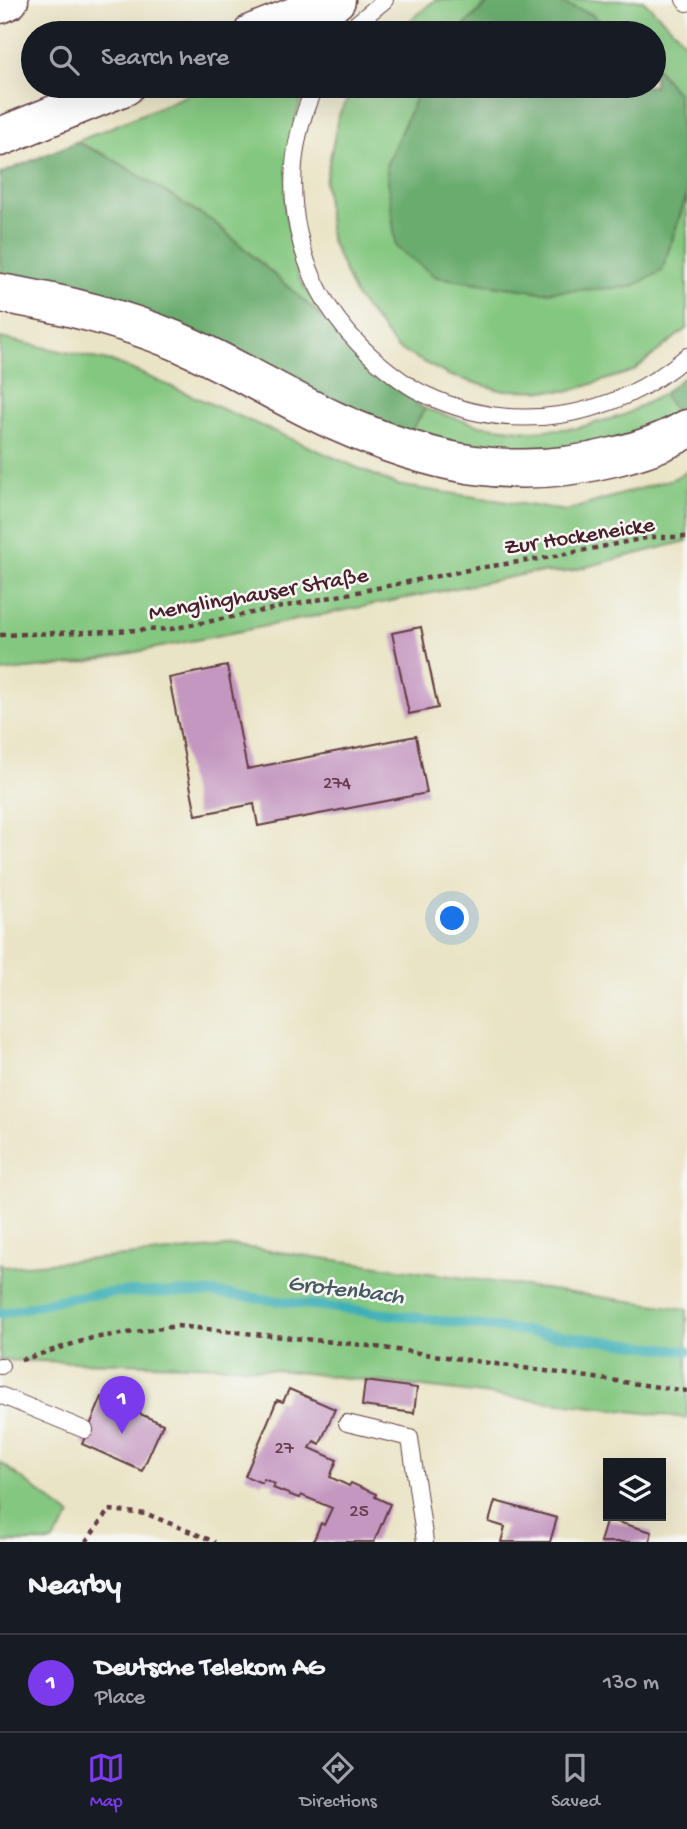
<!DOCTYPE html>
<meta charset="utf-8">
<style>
body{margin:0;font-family:"Gochi Hand",sans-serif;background:#242831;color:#f1f3f6}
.controls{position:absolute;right:21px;bottom:21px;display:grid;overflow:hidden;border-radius:0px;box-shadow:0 7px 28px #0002}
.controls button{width:63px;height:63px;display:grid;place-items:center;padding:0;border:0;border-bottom:2px solid #363941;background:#171b24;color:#f1f3f6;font:35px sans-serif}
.you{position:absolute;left:453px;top:919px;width:24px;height:24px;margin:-18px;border:5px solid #fff;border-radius:50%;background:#1a73e8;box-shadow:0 0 0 10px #1a73e833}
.badge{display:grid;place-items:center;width:46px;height:46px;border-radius:50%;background:#7c3aed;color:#fff;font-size:23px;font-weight:700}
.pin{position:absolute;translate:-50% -58px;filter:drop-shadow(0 2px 4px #0008)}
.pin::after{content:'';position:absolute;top:37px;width:24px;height:21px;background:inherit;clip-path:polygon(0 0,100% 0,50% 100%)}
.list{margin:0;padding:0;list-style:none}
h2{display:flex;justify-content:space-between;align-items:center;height:91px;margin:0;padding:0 28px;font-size:30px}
h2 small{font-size:23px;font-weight:400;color:#9ea1a6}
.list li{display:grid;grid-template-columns:46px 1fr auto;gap:21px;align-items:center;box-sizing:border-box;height:98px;padding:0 28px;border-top:2px solid #363941}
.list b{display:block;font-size:26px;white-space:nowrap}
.list p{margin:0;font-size:23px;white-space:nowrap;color:#9ea1a6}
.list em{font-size:23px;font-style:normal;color:#9ea1a6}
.icon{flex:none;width:38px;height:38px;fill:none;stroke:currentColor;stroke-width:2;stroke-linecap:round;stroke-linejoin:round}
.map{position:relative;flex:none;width:687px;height:1542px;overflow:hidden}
.search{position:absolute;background:#171b24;box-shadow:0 7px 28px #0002;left:21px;right:21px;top:21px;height:77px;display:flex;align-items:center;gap:18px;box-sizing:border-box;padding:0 24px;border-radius:38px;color:#9ea1a6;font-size:26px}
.sheet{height:189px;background:#171b24}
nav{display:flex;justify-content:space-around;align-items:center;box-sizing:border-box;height:98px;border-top:2px solid #363941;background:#171b24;font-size:19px;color:#9ea1a6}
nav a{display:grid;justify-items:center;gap:4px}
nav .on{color:#7c3aed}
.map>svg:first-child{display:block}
.green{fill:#84c780;stroke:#677356;stroke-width:2}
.forest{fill:#6bac6e;stroke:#5a664c;stroke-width:2}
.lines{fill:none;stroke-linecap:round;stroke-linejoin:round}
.stream{stroke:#3fb0b7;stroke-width:10}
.building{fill:#c497c1}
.lane-casing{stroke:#623d42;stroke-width:18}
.highway-casing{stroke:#623d42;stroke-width:41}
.path{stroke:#623d42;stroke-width:4.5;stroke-dasharray:5 5;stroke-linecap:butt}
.lane{stroke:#fff;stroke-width:16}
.highway{stroke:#fff;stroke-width:38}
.labels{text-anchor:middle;stroke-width:5;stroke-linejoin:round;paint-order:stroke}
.number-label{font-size:19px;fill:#683d50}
.street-label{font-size:23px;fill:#4a1f2b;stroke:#f6f6f2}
.water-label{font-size:24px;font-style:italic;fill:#465963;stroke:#f6f6f2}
</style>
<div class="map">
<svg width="687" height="1542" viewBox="0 0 687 1542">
<rect width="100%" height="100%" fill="#f6f6f2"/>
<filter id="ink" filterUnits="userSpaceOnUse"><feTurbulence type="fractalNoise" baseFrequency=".0143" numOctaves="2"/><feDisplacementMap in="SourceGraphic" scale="14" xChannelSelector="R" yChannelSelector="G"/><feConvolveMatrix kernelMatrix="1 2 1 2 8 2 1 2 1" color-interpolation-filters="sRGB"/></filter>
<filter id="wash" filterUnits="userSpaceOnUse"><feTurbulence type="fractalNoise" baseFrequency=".00686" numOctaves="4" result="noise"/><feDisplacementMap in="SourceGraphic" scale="28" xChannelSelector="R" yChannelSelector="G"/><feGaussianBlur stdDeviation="1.57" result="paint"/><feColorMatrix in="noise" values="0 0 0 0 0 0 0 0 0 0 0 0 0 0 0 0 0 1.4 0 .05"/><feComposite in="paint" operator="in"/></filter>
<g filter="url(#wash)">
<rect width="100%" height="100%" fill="#eae4c6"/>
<!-- green -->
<path class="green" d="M435 0H494L489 1 457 33H395Z
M552 0H643L677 33 687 47V193L677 93 654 65V33H617L589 13Z
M209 86H306L302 96 289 142 285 210 299 279 329 323 215 223 109 157 76 142Z
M354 86H421L386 166 436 277 542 292 662 270 687 195V328L633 371 570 391 500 390 448 375 397 348 355 295 330 238 325 182 339 115Z
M0 338 117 363 397 485 566 511 675 478 687 471V541L566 572 531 573 76 664 0 672Z
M663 394 679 416 615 442 541 454 481 451 408 435 425 409 478 425 531 431 577 428 624 415Z
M236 1246 687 1309V1418L296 1372 230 1366 0 1360V1263L5 1267Z
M0 1462 71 1516 52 1542H0Z"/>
<!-- forest -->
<path class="forest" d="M494 0H552L589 13 617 33H457L490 1Z
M654 65 677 93 687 193 662 271 631 287 542 292 436 277 396 247 386 166 421 86H654Z
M76 142 109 157 215 223 329 323 365 366 425 409 408 435 0 279V174Z
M687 374V411L679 416 663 394Z"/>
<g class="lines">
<!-- stream -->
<path class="stream" d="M0 1314 62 1299 90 1295 118 1292 215 1293 687 1351"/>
</g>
<g id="blocks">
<!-- building -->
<path class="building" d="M421 627 438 708 409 714 392 633Z
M227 666 247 769 416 736 427 793 258 826 254 804 196 815 169 678Z
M365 1381 417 1388 414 1413 362 1406Z
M289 1389 335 1409 320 1444 314 1441 310 1448 337 1460 330 1477 349 1486 351 1483 376 1494 375 1497 390 1504 374 1542H313L321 1523 324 1525 332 1508 301 1495 300 1498 296 1497 273 1488 275 1484 264 1479 262 1483 245 1476 277 1400 283 1402Z
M102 1397 163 1424 142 1471 82 1444Z
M495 1501 557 1518 550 1542H501L505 1527 489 1522Z
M607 1519 652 1532 649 1542H600Z"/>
</g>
</g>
<g filter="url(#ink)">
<use href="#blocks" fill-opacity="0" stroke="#623d42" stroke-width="2"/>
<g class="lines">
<defs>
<path id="lane" d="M684 0 687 3
M345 33 385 0
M315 86C272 181 294 287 372 357 388 371 405 385 424 394 513 437 614 419 687 356
M0 1366H1
M0 1395 85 1430
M347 1423 410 1438 425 1542"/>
<path id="highway" d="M0 4 9 0
M253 33 336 0
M0 137 125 86
M0 293C60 303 118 317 174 340 229 363 280 396 335 421 429 463 511 483 613 457 638 451 665 442 687 429"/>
</defs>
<!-- lane casing -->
<use href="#lane" class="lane-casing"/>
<!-- highway casing -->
<use href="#highway" class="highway-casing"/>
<!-- path -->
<path class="path" d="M0 635 171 629 478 568 545 558 651 537H687
M21 1360 92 1338 177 1326 362 1345 687 1391
M86 1542 109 1510 147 1514 215 1542"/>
<!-- lane -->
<use href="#lane" class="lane"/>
<!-- highway -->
<use href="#highway" class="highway"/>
</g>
</g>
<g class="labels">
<!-- number labels -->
<g class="number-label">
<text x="337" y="788">274</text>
<text x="284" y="1453">27</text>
<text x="359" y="1516">25</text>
</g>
<!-- street labels -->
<g class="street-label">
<text transform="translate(579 534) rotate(-9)" y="8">Zur Hockeneicke</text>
<text transform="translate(258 592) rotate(-10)" y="8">Menglinghauser Straße</text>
</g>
<!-- water labels -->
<g class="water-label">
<text transform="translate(346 1288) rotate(7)" y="8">Grotenbach</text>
</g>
</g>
</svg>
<div class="controls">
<button><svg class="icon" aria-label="layers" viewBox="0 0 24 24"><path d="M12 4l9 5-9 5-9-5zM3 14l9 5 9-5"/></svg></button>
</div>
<div class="you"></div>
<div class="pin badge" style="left:122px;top:1434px">1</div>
<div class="search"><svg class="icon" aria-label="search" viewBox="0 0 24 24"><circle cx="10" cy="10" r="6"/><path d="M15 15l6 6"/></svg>Search here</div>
</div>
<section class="sheet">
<h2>Nearby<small></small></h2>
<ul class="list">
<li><span class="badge">1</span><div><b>Deutsche Telekom AG</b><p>Place</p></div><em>130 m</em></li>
</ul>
</section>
<nav>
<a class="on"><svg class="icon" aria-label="map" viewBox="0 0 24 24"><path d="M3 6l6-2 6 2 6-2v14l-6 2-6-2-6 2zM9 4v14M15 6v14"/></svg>Map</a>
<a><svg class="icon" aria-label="directions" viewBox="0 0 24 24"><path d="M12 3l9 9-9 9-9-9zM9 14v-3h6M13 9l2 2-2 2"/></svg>Directions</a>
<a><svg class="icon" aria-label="saved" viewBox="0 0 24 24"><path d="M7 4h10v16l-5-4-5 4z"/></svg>Saved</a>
</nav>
